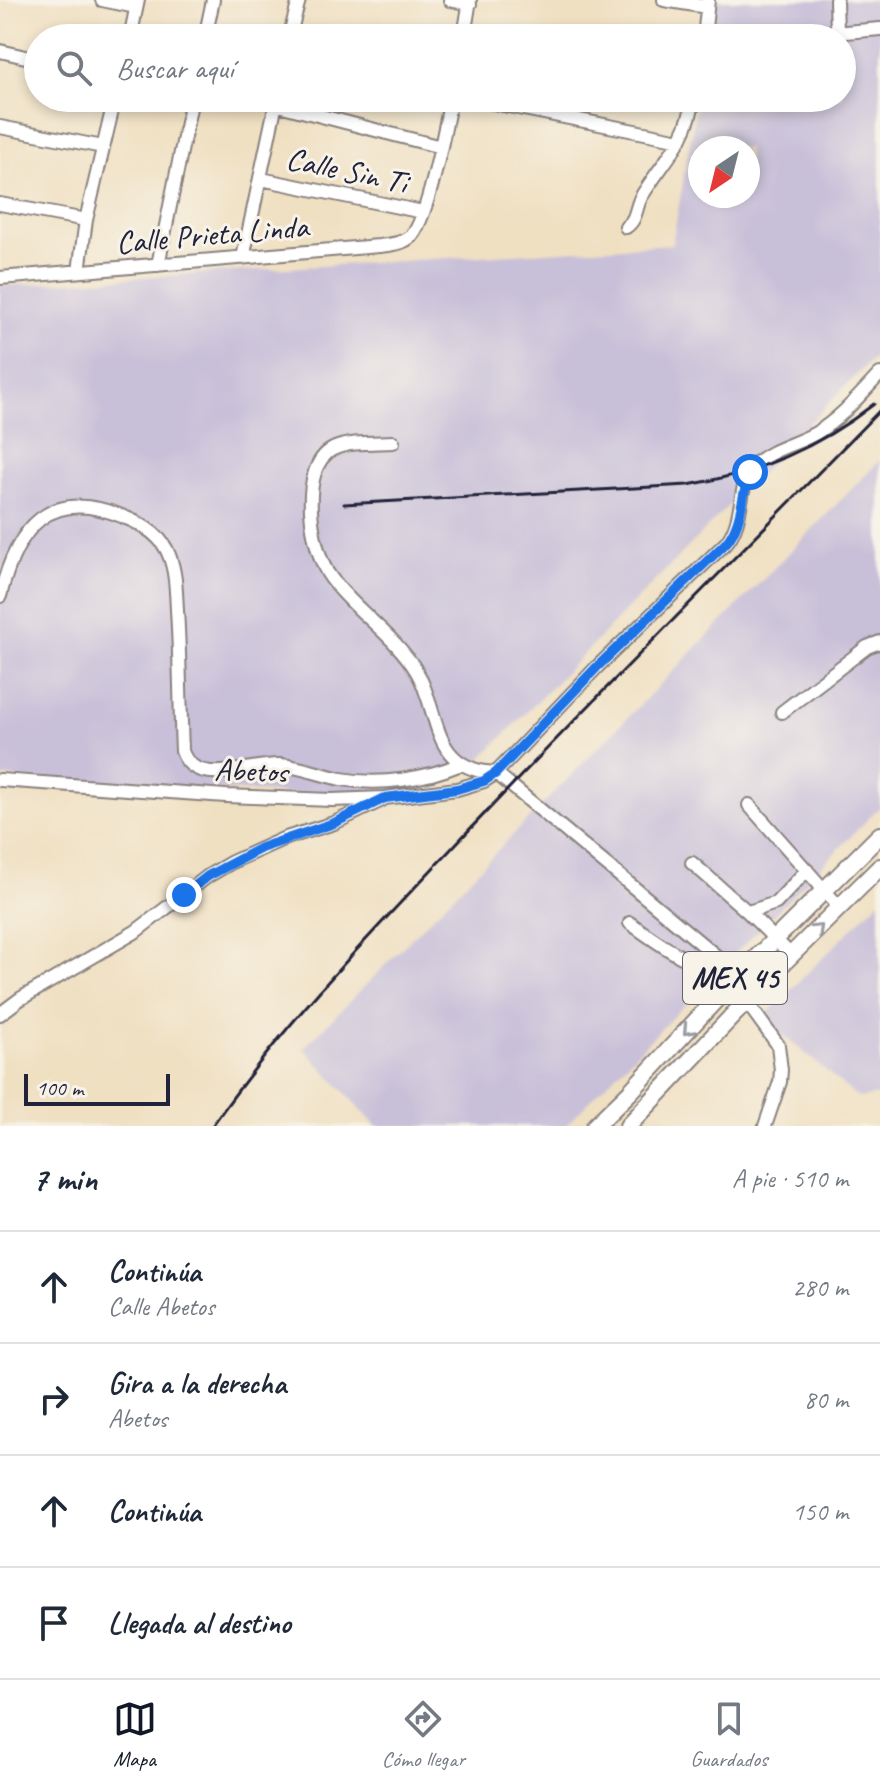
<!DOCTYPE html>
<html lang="es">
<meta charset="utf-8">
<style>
body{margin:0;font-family:Caveat,sans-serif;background:#f2f2f3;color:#1f2937}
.compass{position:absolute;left:688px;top:136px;width:72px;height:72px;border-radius:50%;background:#fff;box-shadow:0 4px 12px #0003;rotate:215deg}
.scale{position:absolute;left:24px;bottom:20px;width:146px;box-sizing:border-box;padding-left:8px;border:4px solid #22223b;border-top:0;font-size:22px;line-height:28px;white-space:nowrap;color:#22223b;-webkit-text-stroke:6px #f7f3e8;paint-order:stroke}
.stop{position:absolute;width:24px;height:24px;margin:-18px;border:6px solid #1a73e8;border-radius:50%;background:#fff}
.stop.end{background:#1a73e8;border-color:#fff;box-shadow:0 2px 8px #0008}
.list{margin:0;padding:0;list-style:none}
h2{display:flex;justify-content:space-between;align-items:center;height:104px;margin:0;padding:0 32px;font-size:34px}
h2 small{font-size:26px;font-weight:400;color:#747a83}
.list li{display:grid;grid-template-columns:52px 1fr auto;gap:24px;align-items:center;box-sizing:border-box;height:112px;padding:0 32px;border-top:2px solid #e0e1e3}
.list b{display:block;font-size:30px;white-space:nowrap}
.list p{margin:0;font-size:26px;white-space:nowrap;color:#747a83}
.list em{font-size:26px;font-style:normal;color:#747a83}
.icon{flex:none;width:44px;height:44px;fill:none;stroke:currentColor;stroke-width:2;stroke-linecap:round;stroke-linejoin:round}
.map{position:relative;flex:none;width:880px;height:1126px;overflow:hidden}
.search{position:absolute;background:#fff;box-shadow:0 4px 12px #0003;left:24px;right:24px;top:24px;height:88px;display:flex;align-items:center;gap:20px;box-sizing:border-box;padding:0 28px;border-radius:44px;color:#747a83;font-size:30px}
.sheet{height:552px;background:#fff}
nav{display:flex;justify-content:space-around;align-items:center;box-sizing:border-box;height:112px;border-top:2px solid #e0e1e3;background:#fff;font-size:22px;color:#747a83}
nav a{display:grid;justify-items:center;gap:4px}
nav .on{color:#111827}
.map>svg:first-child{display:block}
.industrial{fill:#c8bfd8;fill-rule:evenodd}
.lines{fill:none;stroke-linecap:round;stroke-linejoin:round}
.minor-casing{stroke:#89817e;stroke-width:16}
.major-casing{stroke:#89817e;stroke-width:20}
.minor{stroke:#fff;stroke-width:12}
.major{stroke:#fff;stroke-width:16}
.rail{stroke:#22223b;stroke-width:3}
.oneway{stroke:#9c9ca7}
.route{stroke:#1a73e8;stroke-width:10}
.labels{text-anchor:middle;stroke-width:6;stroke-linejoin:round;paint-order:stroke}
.shield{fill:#f7f3e8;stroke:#62616f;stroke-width:2}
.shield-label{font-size:30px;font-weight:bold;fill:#22223b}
.street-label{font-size:32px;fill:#22223b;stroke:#f7f3e8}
</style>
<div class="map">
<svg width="880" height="1126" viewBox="0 0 880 1126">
<rect width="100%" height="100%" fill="#f7f3e8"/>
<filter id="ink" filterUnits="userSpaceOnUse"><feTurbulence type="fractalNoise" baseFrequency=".0125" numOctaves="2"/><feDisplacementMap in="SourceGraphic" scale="16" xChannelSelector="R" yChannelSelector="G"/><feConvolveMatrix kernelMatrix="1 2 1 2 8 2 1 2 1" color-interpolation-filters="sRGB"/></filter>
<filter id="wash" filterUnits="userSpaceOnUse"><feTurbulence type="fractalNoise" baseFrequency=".006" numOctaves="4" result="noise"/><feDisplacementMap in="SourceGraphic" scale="32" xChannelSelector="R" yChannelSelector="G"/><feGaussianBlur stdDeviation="1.8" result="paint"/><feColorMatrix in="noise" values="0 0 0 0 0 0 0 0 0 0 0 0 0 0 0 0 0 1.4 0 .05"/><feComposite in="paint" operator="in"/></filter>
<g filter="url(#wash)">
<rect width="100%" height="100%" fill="#f0e0c2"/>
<!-- industrial -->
<path class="industrial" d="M716 0H880V351L470 770 376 799 0 777V286L672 244 698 98H842V38H709ZM700 148H748V196H700Z
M880 460V807L565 1126H376L304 1048Z
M880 900V1095L858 1098 763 1018Z"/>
</g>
<g filter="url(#ink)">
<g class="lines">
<defs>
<path id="minor" d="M102 0 136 7
M450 0 470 4
M664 0 707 7
M836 0 837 32
M465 30 506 38
M811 35 880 29
M464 36 470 0
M130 38 138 0
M205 38 213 0
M289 38 299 0
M704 38 708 0
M0 51 38 60
M468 98 680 140
M275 104 441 147
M0 127 103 147
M261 179 423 212
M0 204 86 220
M626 227C638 219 635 205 643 194 665 159 687 141 694 98
M243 258 277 98
M158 265 192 98
M79 271 86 220 115 98
M0 278 379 246C388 245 401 244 409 238 427 226 446 123 451 98
M393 442C375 443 350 441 333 449 297 467 311 552 331 578 356 612 395 635 417 672 441 714 430 770 496 773L721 960 746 1001 778 1045 781 1070 780 1082 765 1126
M0 596C17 527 49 486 124 517 142 524 162 536 169 555 176 572 176 592 177 610 180 657 180 704 182 751 195 790 251 763 281 765 302 767 321 775 341 779 380 786 425 779 461 764
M782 712 867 647 880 642
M0 780 226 796 332 800 385 798 457 789 484 781 496 773 597 667 726 543C746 519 737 480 755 464 771 449 797 444 816 433 841 418 860 395 880 374
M749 805 840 908
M692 863 748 912 791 955
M748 912 776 903 807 870
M630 923C661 945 689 967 728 972
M0 1014 20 999 135 932 208 876 232 862 283 839 334 823 382 800"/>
<path id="major" d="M595 1126 630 1092 733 981 880 835
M628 1126 775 971 880 867"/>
</defs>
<!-- minor casing -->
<use href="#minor" class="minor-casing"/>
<!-- major casing -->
<use href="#major" class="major-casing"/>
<!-- minor -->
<use href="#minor" class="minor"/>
<!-- major -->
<use href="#major" class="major"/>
<!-- rail -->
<path class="rail" d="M344 504 688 485C758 473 818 448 874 404
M212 1126C283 1025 369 936 453 847 592 699 738 556 880 410"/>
</g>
<!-- one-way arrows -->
<defs><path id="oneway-chevron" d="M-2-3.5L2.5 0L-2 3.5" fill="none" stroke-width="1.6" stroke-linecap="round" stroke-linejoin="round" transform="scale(2)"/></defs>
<g class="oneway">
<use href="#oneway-chevron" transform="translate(818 929) rotate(-44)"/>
<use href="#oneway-chevron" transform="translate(688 1030) rotate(133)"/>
</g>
</g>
<g class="lines" filter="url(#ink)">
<!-- route -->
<path class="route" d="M184 895 208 876 261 848 334 823 385 798 457 789 484 781 496 773 597 667 726 543C743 523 741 496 750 472"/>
</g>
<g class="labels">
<!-- shield labels -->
<rect class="shield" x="683" y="952" width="104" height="52" rx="6"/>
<g class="shield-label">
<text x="735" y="988">MEX 45</text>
</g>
<!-- street labels -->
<g class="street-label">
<text transform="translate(347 170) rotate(12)" y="11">Calle Sin Ti</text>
<text transform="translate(212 234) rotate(-5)" y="11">Calle Prieta Linda</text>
<text transform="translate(251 770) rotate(2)" y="11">Abetos</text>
</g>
</g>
</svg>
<svg class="compass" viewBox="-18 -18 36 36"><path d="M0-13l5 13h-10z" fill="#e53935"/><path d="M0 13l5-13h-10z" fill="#747a83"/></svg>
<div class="scale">100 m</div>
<div class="stop" style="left:750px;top:472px"></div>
<div class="stop end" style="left:184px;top:895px"></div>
<div class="search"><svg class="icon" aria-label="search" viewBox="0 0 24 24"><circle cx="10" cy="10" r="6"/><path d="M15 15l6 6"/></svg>Buscar aquí</div>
</div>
<section class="sheet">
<h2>7 min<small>A pie · 510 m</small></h2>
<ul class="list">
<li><svg class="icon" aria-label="ahead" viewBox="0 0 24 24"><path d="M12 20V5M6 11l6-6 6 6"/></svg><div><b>Continúa</b><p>Calle Abetos</p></div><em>280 m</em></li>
<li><svg class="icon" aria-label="right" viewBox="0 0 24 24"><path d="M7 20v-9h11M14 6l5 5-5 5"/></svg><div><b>Gira a la derecha</b><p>Abetos</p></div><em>80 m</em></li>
<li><svg class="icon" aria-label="ahead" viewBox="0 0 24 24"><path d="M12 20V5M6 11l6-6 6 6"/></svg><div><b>Continúa</b></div><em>150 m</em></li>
<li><svg class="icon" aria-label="arrive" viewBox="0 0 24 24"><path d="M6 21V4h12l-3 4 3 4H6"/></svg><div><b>Llegada al destino</b></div></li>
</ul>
</section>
<nav>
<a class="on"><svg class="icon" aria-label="map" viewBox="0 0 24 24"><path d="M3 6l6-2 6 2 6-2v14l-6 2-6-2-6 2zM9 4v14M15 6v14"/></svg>Mapa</a>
<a><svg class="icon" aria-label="directions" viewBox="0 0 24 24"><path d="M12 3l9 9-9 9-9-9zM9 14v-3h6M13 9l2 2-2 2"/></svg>Cómo llegar</a>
<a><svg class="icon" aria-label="saved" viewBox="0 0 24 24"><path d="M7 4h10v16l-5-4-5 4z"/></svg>Guardados</a>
</nav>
